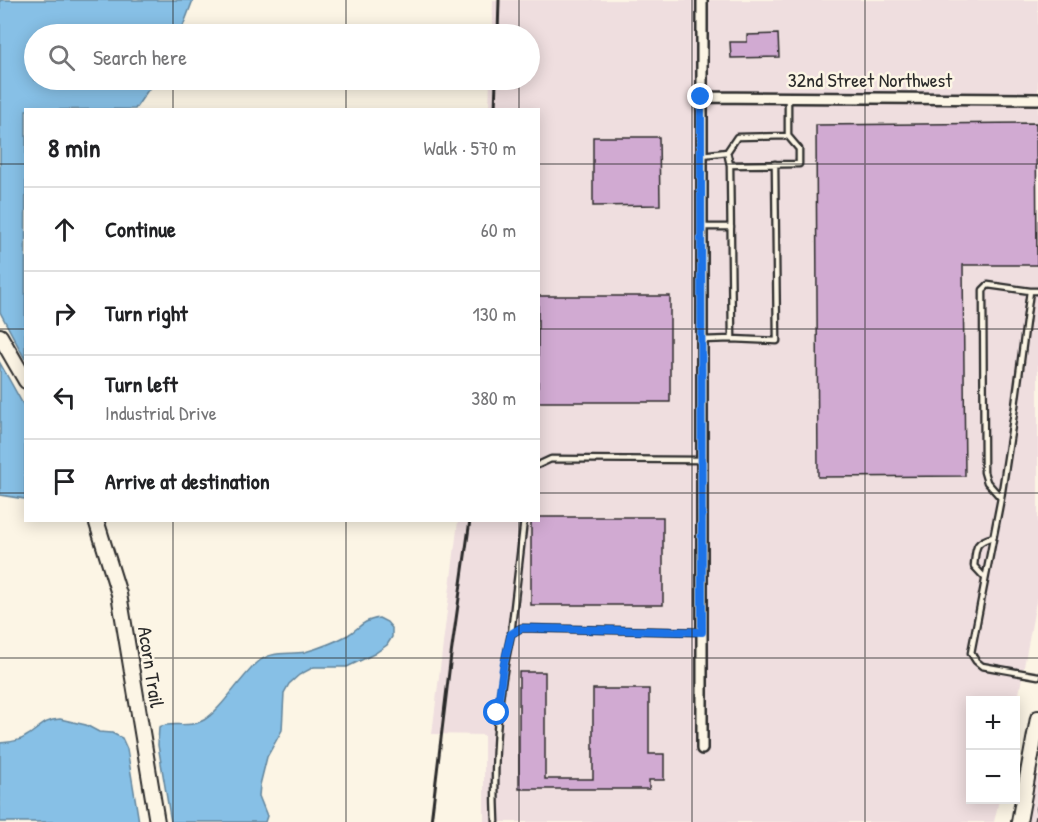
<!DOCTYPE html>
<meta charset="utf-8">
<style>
body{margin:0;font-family:"Patrick Hand",sans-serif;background:#f6f6f6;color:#202124}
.controls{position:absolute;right:18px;bottom:18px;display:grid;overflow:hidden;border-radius:0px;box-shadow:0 3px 15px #0003}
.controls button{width:54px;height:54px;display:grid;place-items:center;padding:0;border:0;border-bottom:2px solid #e0e0e0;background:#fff;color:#202124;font:30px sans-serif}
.stop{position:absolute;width:18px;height:18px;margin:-14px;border:4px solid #1a73e8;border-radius:50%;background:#fff}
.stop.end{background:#1a73e8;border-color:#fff;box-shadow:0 2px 6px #0008}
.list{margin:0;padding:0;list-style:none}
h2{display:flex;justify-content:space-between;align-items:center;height:78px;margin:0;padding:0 24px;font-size:26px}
h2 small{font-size:20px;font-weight:400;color:#757577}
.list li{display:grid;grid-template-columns:39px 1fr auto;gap:18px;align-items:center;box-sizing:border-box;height:84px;padding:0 24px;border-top:2px solid #e0e0e0}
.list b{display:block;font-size:22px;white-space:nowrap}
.list p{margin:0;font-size:20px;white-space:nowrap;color:#757577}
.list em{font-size:20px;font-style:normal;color:#757577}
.icon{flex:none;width:33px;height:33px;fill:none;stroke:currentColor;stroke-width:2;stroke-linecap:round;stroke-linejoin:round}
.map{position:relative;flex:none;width:1038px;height:822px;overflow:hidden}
.search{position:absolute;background:#fff;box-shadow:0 3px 15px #0003;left:24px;top:24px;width:516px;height:66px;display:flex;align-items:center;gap:15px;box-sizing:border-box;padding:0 21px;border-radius:33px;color:#757577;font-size:22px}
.panel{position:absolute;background:#fff;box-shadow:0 3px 15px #0003;left:24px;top:108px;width:516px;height:414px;border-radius:0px}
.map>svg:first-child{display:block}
.built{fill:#efdedf}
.water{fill:#87c0e6;stroke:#62849b;stroke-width:1.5}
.building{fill:#d1aad2;stroke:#2b2b2b;stroke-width:1.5}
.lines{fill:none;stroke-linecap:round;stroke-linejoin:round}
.lane-casing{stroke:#2b2b2b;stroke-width:9}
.street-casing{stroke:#2b2b2b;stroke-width:14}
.secondary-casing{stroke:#2b2b2b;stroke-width:18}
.path{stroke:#2b2b2b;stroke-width:1.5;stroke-dasharray:6 4.5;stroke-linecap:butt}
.lane{stroke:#fcf5e5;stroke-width:4.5}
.street{stroke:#fcf5e5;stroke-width:9}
.secondary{stroke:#fcf5e5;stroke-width:14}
.rail{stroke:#2b2b2b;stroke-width:3}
.route{stroke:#1a73e8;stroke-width:8}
.grid{fill:none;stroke:#2b2b2b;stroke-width:1.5;stroke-opacity:0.55}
.labels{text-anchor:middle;stroke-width:5;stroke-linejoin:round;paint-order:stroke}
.street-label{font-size:20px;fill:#2b2b2b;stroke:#fcf5e5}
</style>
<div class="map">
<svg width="1038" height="822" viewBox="0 0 1038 822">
<rect width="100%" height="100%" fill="#fcf5e5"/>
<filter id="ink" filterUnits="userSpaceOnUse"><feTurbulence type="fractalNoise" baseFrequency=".0167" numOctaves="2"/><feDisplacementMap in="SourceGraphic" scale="12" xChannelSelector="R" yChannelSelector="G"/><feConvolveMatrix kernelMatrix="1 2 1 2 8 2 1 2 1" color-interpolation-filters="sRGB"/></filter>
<g filter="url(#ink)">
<!-- built -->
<path class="built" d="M493 0H1038V591L1016 710V700H970V800H999L994 822H484V735L432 734 458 521 538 520V110L489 109 490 80H530V34H492Z
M1038 753V822H1025Z"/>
<!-- water -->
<path class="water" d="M0 0H193L180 34H34V80H155L135 109 26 110 25 359 0 312Z
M0 363 25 408V499L0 495Z
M379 618 387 622 392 628V637L387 645 374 654 347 667H314L299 675 289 684 284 693 282 730 267 757 260 785 259 796 267 816 265 822H171L158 745 159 727C172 721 188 729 204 720 220 711 241 677 257 663 271 650 288 655 305 652 319 648 335 642 348 635 361 627 361 621 379 618Z
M60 719 86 725 99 732 112 733 122 738 127 749 139 822H0V743C8 742 18 742 25 737 40 729 42 720 60 719Z"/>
<!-- building -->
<path class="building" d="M778 34 779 57 731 58 730 42H747V35Z
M1036 123 1037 265H963L965 476 818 477 816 125Z
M593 137H659L660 205 593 206Z
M538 296H670V402H538Z
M538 517H663V605H531V520H538Z
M519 672H545V779H593V689H649V754H664V780H649V789H519Z"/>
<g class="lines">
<defs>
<path id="lane" d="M727 152 730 165 799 164V149L788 136
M702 155 727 152 737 137 788 136V97
M701 227H731
M1038 291H1030L1015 406 1001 498 971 653 976 661 982 666 1038 676
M732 339 777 341 775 164
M702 340 732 339 730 165
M538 465 551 459 702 460
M1001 498 987 482 984 472 983 290 988 285 1030 291
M985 578 974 566C976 548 974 542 993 537
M511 634 524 520
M496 822C493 758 497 697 511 634L521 628 701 632"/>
<path id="street" d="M701 97 1038 99
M702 749V0"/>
<path id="secondary" d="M0 336 26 381
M96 520 119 594 157 822
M1019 822 1038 718"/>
</defs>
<!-- lane casing -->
<use href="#lane" class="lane-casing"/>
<!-- street casing -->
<use href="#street" class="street-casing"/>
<!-- secondary casing -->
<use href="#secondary" class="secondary-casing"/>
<!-- path -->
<path class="path" d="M1034 822 1038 801"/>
<!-- lane -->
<use href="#lane" class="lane"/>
<!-- street -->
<use href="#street" class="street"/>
<!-- secondary -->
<use href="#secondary" class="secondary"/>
<!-- rail -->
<path class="rail" d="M498 34 499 0
M495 110 496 80
M431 822 451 655 470 520"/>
</g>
</g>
<g class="lines" filter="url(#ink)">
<!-- route -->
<path class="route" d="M497 713 503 668 511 634 521 628 702 632 701 97"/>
</g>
<!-- grid -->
<path class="grid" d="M173 0V34M346 0V34M519 0V34M692 0V822M865 0V822M173 80V110M346 80V110M519 80V110M0 164H26M538 164H1038M0 329H26M538 329H1038M0 493H26M538 493H1038M173 520V822M346 520V822M519 520V822M0 658H1038"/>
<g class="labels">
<!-- street labels -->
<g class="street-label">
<text x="870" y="87">32nd Street Northwest</text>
<text transform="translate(151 667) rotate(81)" y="7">Acorn Trail</text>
</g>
</g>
</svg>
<div class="controls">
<button>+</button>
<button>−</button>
</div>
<div class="stop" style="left:497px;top:713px"></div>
<div class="stop end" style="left:701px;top:97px"></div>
<div class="search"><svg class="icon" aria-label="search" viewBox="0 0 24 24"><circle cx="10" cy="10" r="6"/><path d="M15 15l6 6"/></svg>Search here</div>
<section class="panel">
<h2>8 min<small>Walk · 570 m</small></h2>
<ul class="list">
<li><svg class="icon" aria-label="ahead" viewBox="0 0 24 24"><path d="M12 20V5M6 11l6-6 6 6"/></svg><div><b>Continue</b></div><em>60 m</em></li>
<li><svg class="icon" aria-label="right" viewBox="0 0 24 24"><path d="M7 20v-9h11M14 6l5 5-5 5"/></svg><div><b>Turn right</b></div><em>130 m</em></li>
<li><svg class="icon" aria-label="left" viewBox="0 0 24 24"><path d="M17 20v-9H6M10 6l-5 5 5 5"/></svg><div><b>Turn left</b><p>Industrial Drive</p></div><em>380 m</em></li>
<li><svg class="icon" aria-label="arrive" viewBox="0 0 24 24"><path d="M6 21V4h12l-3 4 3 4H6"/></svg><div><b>Arrive at destination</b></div></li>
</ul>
</section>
</div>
